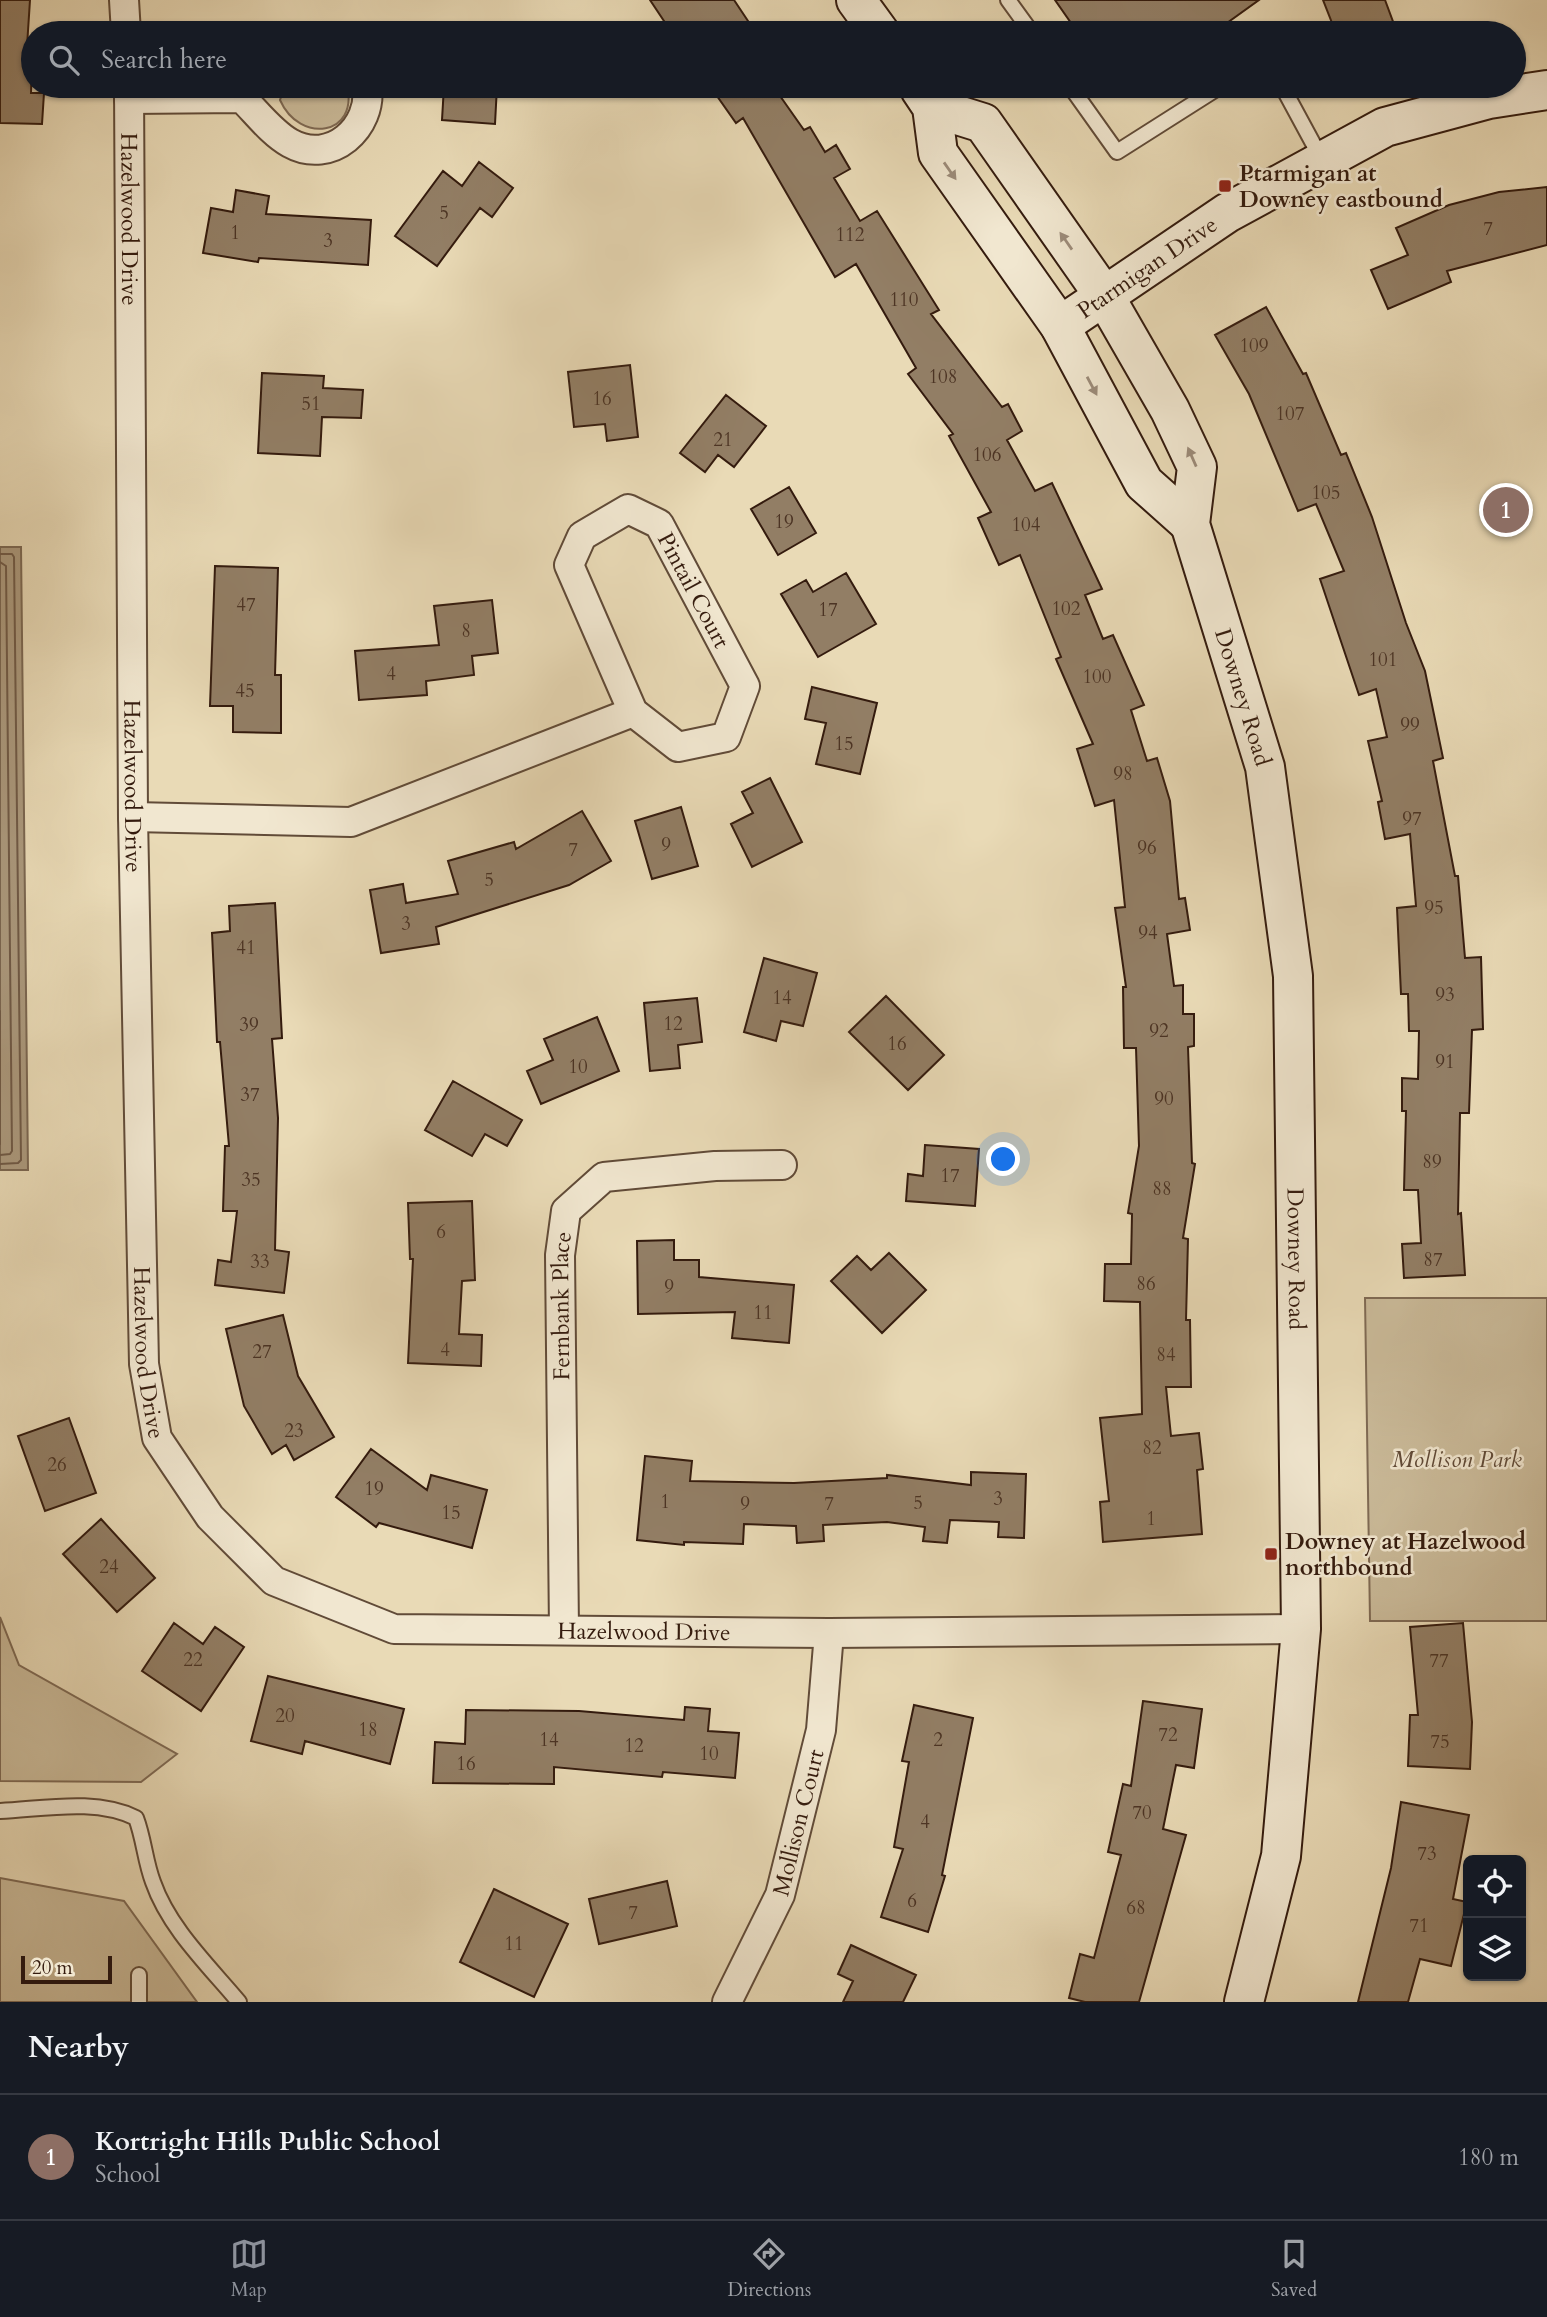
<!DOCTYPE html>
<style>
body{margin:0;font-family:Cardo,serif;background:#20242c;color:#f1f3f6}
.controls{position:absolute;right:21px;bottom:21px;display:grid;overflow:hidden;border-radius:10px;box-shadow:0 2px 5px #0004}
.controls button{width:63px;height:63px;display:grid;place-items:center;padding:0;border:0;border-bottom:2px solid #363941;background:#171b24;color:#f1f3f6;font:35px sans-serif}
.scale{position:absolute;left:21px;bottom:18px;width:91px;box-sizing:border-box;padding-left:7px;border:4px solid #341b0e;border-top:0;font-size:19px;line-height:24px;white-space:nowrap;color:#341b0e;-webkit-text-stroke:5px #f1e7d0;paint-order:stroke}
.you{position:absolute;left:1004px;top:1160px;width:24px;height:24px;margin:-18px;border:5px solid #fff;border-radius:50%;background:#1a73e8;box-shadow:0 0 0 10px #1a73e833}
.badge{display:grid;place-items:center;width:46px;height:46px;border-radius:50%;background:#8c9099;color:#fff;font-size:23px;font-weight:700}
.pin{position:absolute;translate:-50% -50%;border:4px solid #fff;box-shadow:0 2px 7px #0006}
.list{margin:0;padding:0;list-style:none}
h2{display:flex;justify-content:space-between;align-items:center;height:91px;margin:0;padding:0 28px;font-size:30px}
h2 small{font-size:23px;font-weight:400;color:#9ea1a6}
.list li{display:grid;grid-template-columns:46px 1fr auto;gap:21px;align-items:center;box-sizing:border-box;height:126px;padding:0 28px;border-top:2px solid #363941}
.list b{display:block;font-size:26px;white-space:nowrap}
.list p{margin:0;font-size:23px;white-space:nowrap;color:#9ea1a6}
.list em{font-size:23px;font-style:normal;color:#9ea1a6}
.icon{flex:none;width:38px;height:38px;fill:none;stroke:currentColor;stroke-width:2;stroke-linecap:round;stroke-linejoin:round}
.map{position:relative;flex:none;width:1547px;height:2002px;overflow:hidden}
.search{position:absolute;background:#171b24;box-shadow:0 2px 5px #0004;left:21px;right:21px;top:21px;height:77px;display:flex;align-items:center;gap:18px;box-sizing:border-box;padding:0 24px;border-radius:38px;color:#9ea1a6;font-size:26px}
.sheet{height:217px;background:#171b24}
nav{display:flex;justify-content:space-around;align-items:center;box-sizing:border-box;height:98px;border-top:2px solid #363941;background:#171b24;font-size:19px;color:#9ea1a6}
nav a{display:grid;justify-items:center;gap:4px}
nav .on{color:#8c9099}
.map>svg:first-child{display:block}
.green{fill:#caba99;stroke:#7f6a54;stroke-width:2}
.water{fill:#ab997d;stroke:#7b6751;stroke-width:2}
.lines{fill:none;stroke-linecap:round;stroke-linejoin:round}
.shore{stroke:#705a46;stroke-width:2}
.building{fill:#927e65;stroke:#341b0e;stroke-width:2}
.lane-casing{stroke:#614b38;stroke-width:18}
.street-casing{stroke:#614b38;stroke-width:32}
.secondary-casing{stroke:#341b0e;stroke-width:42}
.lane{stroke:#f1e7d0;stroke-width:14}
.street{stroke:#f1e7d0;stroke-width:28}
.secondary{stroke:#f1e7d0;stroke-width:38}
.oneway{fill:#9c8b79}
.poi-dot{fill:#8f2418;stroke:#f1e7d0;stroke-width:2.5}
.labels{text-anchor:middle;stroke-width:5;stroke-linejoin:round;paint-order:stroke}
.number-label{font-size:19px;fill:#4c3424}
.poi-label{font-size:23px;font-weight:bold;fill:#341b0e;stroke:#f1e7d0;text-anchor:start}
.street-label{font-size:23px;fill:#341b0e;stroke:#f1e7d0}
.park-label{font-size:23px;font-style:italic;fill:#614b38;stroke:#f1e7d0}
</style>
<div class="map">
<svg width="1547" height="2002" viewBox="0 0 1547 2002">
<rect width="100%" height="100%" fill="#e9dab6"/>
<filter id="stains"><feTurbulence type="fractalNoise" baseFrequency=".00286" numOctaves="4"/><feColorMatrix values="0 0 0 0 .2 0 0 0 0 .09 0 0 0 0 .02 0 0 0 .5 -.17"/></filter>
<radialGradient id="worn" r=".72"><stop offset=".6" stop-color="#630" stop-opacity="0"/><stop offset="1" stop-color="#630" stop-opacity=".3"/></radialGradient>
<!-- green -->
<path class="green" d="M285 86H347C359 135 300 145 280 100Z
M1365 1298H1547V1621H1370Z
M0 1617 19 1665 177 1754 141 1782 0 1781Z
M0 1878 124 1901 197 2002H0Z"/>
<!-- water -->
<path class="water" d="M0 547H21L28 1170H0Z"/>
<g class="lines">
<!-- shore -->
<path class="shore" d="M0 554H12L14 557 21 1160 18 1163 0 1164
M0 562 6 566 12 1151 10 1154 0 1155
M0 1011V1144"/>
</g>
<!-- building -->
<path class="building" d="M0 0H30L26 62 32 63 31 93H44L42 124 0 123Z
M650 0H734L756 33H672Z
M1055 0H1259L1213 33H1078Z
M1323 0H1385L1395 27 1379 33H1336Z
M444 86H497L495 124 442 120Z
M710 86H773L804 130 810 127 825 152 836 145 850 169 834 178 860 221 877 211 939 310 931 314 1002 407 1008 404 1022 431 1007 440 1035 491 1052 483 1102 589 1085 595 1103 639 1113 635 1144 705 1131 710 1147 761 1157 758 1170 801 1179 899 1185 898 1190 930 1167 934 1174 986 1183 985V1014H1194V1046L1188 1047 1192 1163 1195 1164 1183 1238 1188 1239 1186 1320H1190L1191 1387H1166L1171 1436 1199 1433 1203 1469 1197 1470 1202 1534 1103 1542 1100 1502 1109 1501 1100 1418 1142 1414 1140 1302 1104 1301 1105 1264H1131L1132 1214 1128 1213 1139 1146 1136 1048H1124L1123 987H1126L1115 908 1125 907 1114 800 1095 806 1077 749 1093 744 1056 659 1061 657 1020 555 999 565 978 518 991 512 949 436 953 434 908 374 916 368 856 264 835 277 743 118 736 123Z
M479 162 513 188 492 217 480 208 437 266 395 236 443 171 462 186Z
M1547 187V245L1447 271 1451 282 1388 309 1371 270 1408 255 1396 228 1449 205 1499 192Z
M236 190 269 196 266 214 371 220 368 265 259 258 258 262 203 253 211 208 233 212Z
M1266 307 1303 374 1306 373 1341 455 1346 453 1372 517 1406 623 1425 671 1443 758 1433 761 1455 876H1458L1465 958 1481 957 1483 1029 1472 1030 1469 1113H1460L1458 1214 1461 1213 1465 1275 1404 1278 1402 1244 1421 1243 1418 1190H1404L1406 1111H1402V1078L1418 1079 1419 1031H1409L1408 994H1401L1397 908 1416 906 1410 834 1385 839 1378 802 1382 801 1368 741 1387 737 1376 689 1359 695 1320 579 1344 571 1316 504 1298 511 1249 394 1215 335Z
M630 365 638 437 607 441 605 424 574 427 568 372Z
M262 373 324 376 323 388 363 390 361 418 322 417 320 456 258 453Z
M726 395 766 426 734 467 718 455 705 472 680 453Z
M789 487 816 533 778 555 751 509Z
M215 566 278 568 275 675H281V733L233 732V706H210Z
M846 573 876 624 818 657 781 594 806 580 813 592Z
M492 600 498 653 472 656 474 675 426 681 427 695 359 700 355 651 439 645 434 606Z
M812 687 877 703 860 774 816 764 826 723 805 719Z
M770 778 802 842 752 867 731 824 753 813 742 792Z
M681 807 698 866 652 879 635 821Z
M582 811 611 861 569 885 436 927 439 944 381 953 370 890 403 884 406 903 458 894 448 861 514 842 516 849Z
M275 903 282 1038 272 1039 278 1118 275 1250 289 1252 284 1293 215 1285 218 1260 231 1262 237 1211H223L225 1146H229L220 1042H217L212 933 230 931 229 906Z
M764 958 817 973 803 1026 781 1021 776 1041 744 1032Z
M886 996 944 1055 908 1090 849 1032Z
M697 998 702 1042 678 1045 680 1068 650 1071 644 1003Z
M597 1017 619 1071 541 1104 527 1071 553 1060 544 1039Z
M453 1081 522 1120 507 1146 485 1134 472 1156 425 1130Z
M925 1145 979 1149 975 1206 906 1201 908 1174 923 1176Z
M472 1201 475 1280 462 1281 459 1334 482 1335 481 1366 408 1363 413 1259H410L408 1203Z
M674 1240V1260H699V1277L794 1285 789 1343 732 1338 735 1312 638 1314 637 1241Z
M889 1253 926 1290 882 1333 831 1281 857 1256 871 1270Z
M283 1315 298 1376 334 1437 294 1460 286 1445 272 1454 244 1406 226 1329Z
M69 1418 96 1493 45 1511 18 1436Z
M371 1449 427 1490 431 1475 487 1490 472 1548 379 1523 376 1527 336 1497Z
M645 1456 692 1461 690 1481 794 1483 887 1478V1475L971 1485V1472L1026 1474 1024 1538 998 1537 999 1522 950 1520 947 1543 923 1541 925 1527 887 1522 823 1525 824 1541 797 1543 796 1526 744 1524 743 1544 684 1542V1545L637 1540Z
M101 1519 155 1578 117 1612 63 1554Z
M174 1623 203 1644 215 1627 244 1647 201 1711 142 1671Z
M1463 1623 1472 1722 1470 1769 1408 1766 1410 1715H1418L1410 1627Z
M268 1676 404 1709 390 1764 305 1741 302 1754 251 1741Z
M1143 1701 1202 1709 1194 1768 1176 1765 1163 1829 1186 1835 1139 2002H1085L1069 1998 1080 1954 1094 1958 1121 1855 1108 1852 1123 1784 1131 1786Z
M914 1705 973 1718 942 1875 945 1876 928 1932 881 1917 903 1849 894 1847 909 1762 902 1761Z
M685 1707 710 1709 708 1731 739 1733 735 1778 663 1772 662 1777 554 1767V1784L433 1783 435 1742 465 1744 466 1710 579 1711 684 1720Z
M1401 1802 1469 1815 1453 1899 1467 1902 1451 1966 1420 1959 1408 2002H1358L1391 1868Z
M667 1881 677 1926 599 1944 589 1899Z
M494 1889 568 1924 534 1997 460 1962Z
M851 1945 916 1975 903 2002H843L853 1981 838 1974Z"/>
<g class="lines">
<defs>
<path id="lane" d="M1008 0 1032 33
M1070 86 1117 152 1221 86
M1282 86 1322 160
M0 1811C44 1809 95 1798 136 1818 144 1839 145 1861 153 1882 169 1928 208 1965 239 2002
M139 1975V2002"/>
<g id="street">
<path d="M124 0 126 33"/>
<path id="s1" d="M129 86 133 817 144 1364 157 1438 210 1517 274 1581 394 1629 829 1633 1301 1629"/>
<path d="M129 99 242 98C257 113 272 133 290 143 331 166 373 127 367 86"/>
<path d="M628 509 659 524 745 686 726 737 678 747 633 712 569 565 582 536Z"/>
<path d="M133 817 351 822 633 712"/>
<path id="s2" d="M564 1630 560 1255 566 1211 604 1177 715 1166 782 1165"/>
<path id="s3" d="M727 2002 780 1895 821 1730 829 1633"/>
</g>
<g id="secondary">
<path d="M856 0 880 33"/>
<path d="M920 89 932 107 938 153 1060 326 1144 483 1190 524"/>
<path id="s4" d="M932 107 983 123 1105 297 1170 410 1197 467 1190 524 1265 767 1293 976 1301 1629 1281 1856 1244 2002"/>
<path id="s5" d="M1060 326 1227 213 1385 127 1489 99 1547 90"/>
</g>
</defs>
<!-- lane casing -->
<use href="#lane" class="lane-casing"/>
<!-- street casing -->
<use href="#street" class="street-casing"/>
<!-- secondary casing -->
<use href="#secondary" class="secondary-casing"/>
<!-- lane -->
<use href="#lane" class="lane"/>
<!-- street -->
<use href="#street" class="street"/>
<!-- secondary -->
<use href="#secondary" class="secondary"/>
</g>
<!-- one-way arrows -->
<defs><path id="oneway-solid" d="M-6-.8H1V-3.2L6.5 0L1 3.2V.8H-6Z" transform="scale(1.75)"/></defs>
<g class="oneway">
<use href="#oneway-solid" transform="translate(950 171) rotate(55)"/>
<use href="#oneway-solid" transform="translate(1066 241) rotate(-125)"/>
<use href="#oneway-solid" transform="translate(1092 386) rotate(62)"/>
<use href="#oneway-solid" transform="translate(1192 457) rotate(-114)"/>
</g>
<!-- markers -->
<g class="poi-dot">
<rect x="1218" y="179" width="14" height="14" rx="3.5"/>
<rect x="1264" y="1547" width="14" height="14" rx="3.5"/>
</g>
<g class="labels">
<!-- number labels -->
<g class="number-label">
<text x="444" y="219">5</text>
<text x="1488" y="235">7</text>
<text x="235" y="239">1</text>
<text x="850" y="241">112</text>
<text x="328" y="247">3</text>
<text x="904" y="306">110</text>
<text x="1254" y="352">109</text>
<text x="943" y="383">108</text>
<text x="602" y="405">16</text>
<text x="311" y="410">51</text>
<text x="1290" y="420">107</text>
<text x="723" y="446">21</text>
<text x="987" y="461">106</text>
<text x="1326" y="499">105</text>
<text x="784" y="528">19</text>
<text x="1026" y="531">104</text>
<text x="246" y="611">47</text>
<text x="1066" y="615">102</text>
<text x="828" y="616">17</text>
<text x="466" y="637">8</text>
<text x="1383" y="666">101</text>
<text x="391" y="680">4</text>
<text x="1097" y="683">100</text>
<text x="245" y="697">45</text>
<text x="1410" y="731">99</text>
<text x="844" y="750">15</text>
<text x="1123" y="780">98</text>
<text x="1412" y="825">97</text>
<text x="666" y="851">9</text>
<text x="1147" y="854">96</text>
<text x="573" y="856">7</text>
<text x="489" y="886">5</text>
<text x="1434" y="914">95</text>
<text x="406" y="930">3</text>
<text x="1148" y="939">94</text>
<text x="246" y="954">41</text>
<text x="1445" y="1001">93</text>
<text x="782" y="1004">14</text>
<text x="673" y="1030">12</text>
<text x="249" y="1031">39</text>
<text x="1159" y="1037">92</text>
<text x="897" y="1050">16</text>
<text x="1445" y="1068">91</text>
<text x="578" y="1073">10</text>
<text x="250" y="1101">37</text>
<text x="1164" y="1105">90</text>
<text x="1432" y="1168">89</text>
<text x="950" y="1182">17</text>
<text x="251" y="1186">35</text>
<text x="1162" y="1195">88</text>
<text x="441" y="1238">6</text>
<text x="1433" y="1266">87</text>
<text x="260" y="1268">33</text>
<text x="1146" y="1290">86</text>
<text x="669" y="1293">9</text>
<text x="763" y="1319">11</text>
<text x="445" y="1356">4</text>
<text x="262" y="1358">27</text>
<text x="1166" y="1361">84</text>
<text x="294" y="1437">23</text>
<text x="1152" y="1454">82</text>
<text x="57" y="1471">26</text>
<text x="374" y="1495">19</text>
<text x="998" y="1505">3</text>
<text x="665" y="1508">1</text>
<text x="918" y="1509">5</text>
<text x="745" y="1510">9</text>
<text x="829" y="1510">7</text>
<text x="451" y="1519">15</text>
<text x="1151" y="1525">1</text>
<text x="109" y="1573">24</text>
<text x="193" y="1666">22</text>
<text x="1439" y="1667">77</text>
<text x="285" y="1722">20</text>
<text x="368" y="1736">18</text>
<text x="1168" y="1741">72</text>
<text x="549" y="1746">14</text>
<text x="938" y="1746">2</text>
<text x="1440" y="1748">75</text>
<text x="634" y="1752">12</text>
<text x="709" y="1760">10</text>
<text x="466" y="1770">16</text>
<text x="1142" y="1819">70</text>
<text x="925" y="1828">4</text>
<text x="1427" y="1860">73</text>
<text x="912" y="1907">6</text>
<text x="1136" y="1914">68</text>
<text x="633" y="1919">7</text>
<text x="1419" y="1932">71</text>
<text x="514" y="1950">11</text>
</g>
<!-- poi labels -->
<g class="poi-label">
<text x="1239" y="181">Ptarmigan at<tspan x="1239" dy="26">Downey eastbound</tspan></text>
<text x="1285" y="1549">Downey at Hazelwood<tspan x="1285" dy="26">northbound</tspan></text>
</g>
<!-- street labels -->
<g class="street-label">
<text dy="8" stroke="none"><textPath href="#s1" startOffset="133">Hazelwood Drive</textPath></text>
<text dy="8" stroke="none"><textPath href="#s5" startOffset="105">Ptarmigan Drive</textPath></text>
<text transform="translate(694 590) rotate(62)" y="8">Pintail Court</text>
<text dy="8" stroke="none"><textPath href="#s4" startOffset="698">Downey Road</textPath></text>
<text dy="8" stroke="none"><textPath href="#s1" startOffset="700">Hazelwood Drive</textPath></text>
<text dy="8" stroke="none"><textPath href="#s4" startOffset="1265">Downey Road</textPath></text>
<text dy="8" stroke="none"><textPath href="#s2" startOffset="324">Fernbank Place</textPath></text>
<text dy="8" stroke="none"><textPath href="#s1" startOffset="1267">Hazelwood Drive</textPath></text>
<text dy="8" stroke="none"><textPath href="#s1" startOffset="1918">Hazelwood Drive</textPath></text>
<text dy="8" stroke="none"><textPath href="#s3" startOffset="194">Mollison Court</textPath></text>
</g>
<!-- park labels -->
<g class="park-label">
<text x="1457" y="1467">Mollison Park</text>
</g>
</g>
<rect width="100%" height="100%" filter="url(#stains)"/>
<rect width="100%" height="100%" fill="url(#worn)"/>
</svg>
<div class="controls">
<button><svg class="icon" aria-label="locate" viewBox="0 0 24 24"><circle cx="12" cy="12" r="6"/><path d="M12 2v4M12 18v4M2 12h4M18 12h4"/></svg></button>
<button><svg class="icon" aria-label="layers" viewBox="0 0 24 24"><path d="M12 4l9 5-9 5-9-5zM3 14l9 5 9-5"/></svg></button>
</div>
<div class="scale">20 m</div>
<div class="you"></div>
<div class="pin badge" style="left:1506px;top:510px;background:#8d6e63">1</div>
<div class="search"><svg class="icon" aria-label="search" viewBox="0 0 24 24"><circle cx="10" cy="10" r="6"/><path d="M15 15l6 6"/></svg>Search here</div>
</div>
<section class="sheet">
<h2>Nearby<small></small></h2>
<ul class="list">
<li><span class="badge" style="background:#8d6e63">1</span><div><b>Kortright Hills Public School</b><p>School</p></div><em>180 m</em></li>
</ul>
</section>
<nav>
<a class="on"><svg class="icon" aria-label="map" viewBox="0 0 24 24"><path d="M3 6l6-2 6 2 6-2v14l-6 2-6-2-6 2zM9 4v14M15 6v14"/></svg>Map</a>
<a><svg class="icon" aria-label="directions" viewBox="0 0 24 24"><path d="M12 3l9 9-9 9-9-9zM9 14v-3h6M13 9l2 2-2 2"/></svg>Directions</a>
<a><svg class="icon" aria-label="saved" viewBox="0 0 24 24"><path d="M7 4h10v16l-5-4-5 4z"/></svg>Saved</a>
</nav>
